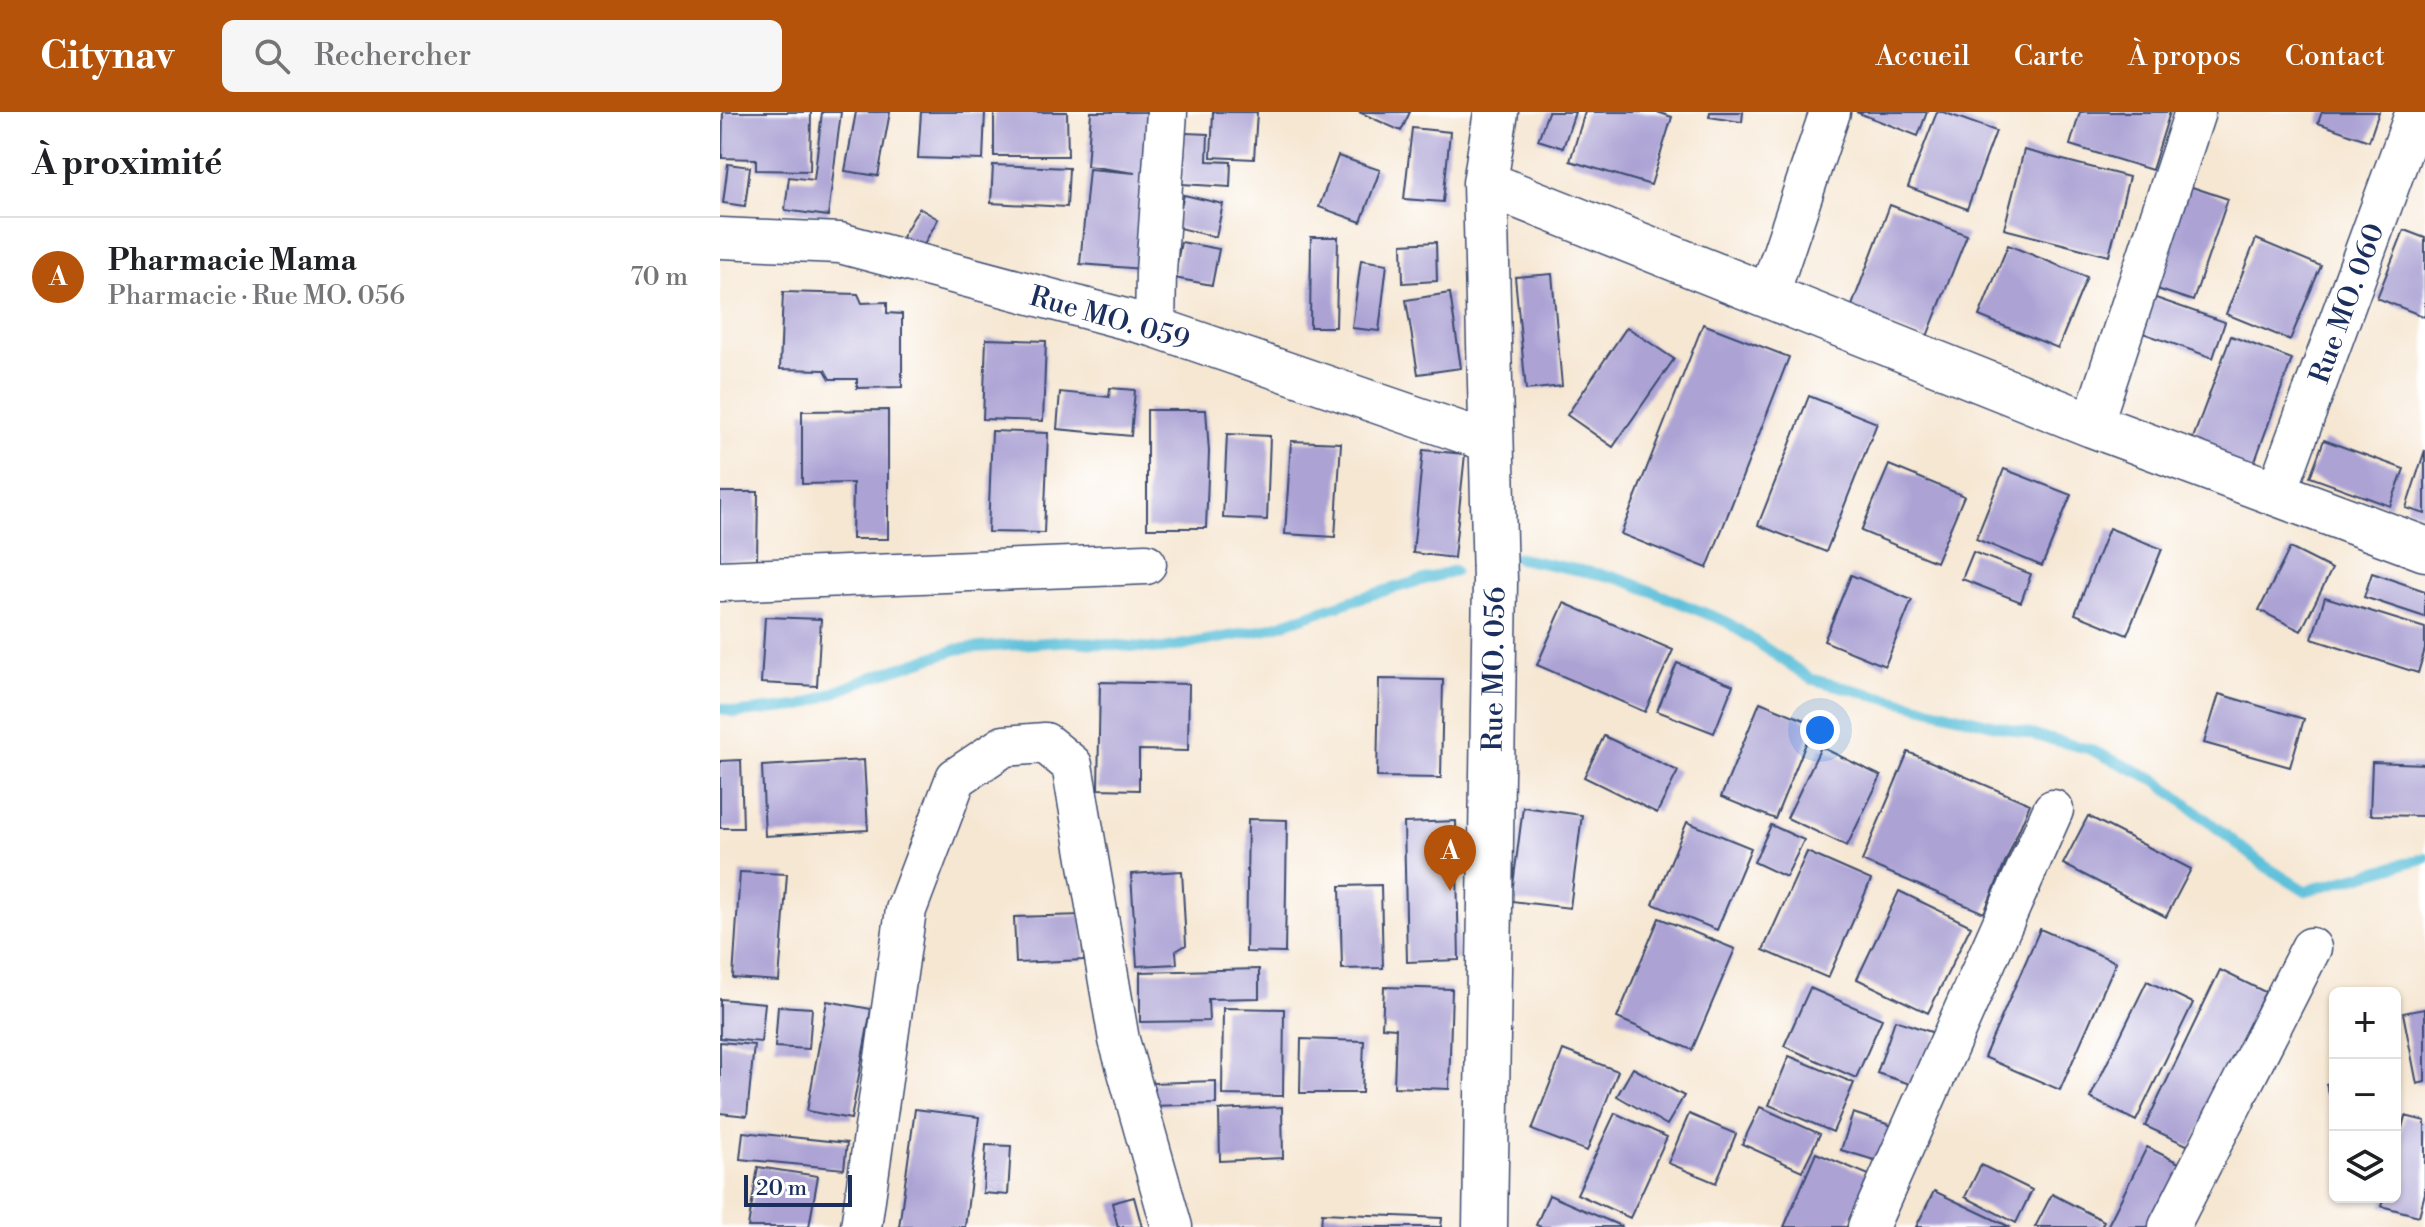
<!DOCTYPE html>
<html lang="fr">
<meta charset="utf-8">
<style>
body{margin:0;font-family:"Libre Bodoni",serif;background:#f6f6f6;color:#202124}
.controls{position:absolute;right:24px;bottom:24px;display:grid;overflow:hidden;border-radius:12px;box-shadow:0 2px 6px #0004}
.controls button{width:72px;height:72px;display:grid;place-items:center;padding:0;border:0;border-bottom:2px solid #e0e0e0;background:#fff;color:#202124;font:40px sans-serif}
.scale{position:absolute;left:24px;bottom:20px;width:108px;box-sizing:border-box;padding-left:8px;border:4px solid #1b2f5e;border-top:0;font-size:22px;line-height:28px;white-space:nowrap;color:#1b2f5e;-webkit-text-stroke:6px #fff;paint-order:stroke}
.you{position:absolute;left:1100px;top:618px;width:28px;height:28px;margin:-20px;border:6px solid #fff;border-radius:50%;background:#1a73e8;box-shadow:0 0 0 12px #1a73e833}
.badge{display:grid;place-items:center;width:52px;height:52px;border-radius:50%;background:#b45309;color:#fff;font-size:26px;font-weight:700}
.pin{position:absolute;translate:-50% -66px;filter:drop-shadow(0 2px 4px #0008)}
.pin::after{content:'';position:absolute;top:42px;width:28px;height:24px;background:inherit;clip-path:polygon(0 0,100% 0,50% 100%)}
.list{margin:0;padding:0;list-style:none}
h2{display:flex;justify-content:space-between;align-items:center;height:104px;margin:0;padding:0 32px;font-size:34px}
h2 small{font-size:26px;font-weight:400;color:#757577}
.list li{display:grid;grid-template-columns:52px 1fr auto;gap:24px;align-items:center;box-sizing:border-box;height:120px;padding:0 32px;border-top:2px solid #e0e0e0}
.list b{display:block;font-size:30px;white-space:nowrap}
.list p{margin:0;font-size:26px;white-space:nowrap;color:#757577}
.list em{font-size:26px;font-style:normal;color:#757577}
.icon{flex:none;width:44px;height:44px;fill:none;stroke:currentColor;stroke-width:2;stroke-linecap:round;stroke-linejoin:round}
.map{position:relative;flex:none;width:1705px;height:1115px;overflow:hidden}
header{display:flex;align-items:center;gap:48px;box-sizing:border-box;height:112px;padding:0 40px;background:#b45309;color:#fff}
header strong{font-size:38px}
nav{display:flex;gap:44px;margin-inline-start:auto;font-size:28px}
.search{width:560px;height:72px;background:#f6f6f6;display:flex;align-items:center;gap:20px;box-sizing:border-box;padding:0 28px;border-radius:12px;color:#757577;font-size:30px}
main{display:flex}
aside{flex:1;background:#fff}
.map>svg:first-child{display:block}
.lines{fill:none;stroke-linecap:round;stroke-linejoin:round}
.stream{stroke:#5bbfd9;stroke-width:11}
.building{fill:#aca3d4}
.minor-casing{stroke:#3c4b70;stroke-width:43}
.tertiary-casing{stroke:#3c4b70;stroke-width:47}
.minor{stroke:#fff;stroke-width:40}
.tertiary{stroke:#fff;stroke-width:44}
.labels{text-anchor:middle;stroke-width:6;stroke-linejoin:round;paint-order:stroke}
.street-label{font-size:28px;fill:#1b2f5e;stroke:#fff}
</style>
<header>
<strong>Citynav</strong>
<div class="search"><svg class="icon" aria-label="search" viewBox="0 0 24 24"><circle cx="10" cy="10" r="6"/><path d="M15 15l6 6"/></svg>Rechercher</div>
<nav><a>Accueil</a><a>Carte</a><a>À propos</a><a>Contact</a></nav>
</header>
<main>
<aside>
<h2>À proximité<small></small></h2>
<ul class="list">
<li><span class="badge">A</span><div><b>Pharmacie Mama</b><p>Pharmacie · Rue MO. 056</p></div><em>70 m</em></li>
</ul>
</aside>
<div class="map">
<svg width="1705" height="1115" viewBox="0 0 1705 1115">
<rect width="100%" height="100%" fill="#fff"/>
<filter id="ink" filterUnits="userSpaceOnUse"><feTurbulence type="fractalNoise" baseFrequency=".0125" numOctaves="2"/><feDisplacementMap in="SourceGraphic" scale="16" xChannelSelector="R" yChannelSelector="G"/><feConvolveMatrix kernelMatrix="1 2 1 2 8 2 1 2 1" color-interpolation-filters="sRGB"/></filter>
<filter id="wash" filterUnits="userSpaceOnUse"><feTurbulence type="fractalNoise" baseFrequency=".006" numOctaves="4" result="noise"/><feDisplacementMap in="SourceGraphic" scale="32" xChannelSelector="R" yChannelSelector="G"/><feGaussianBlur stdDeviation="1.8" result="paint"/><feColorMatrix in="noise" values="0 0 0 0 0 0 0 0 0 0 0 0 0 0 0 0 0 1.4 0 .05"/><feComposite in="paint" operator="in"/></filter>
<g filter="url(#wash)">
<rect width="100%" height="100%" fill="#f6e7d3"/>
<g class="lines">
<!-- stream -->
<path class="stream" d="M797 446 899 466 1007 510 1091 567 1369 637 1436 668 1545 754 1585 779 1705 746
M0 596 16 601 81 594 152 565 238 537 347 529 441 537 544 518 643 485 734 459"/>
</g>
<g id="blocks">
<!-- building -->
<path class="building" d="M3 0H91L90 59 36 58V47L2 46Z
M102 0H121L108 104 65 98 69 65 94 68Z
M136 0H170L158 64 125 59Z
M201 0H265L263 48 198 46Z
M274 0H347L348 44H274Z
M371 0H439L423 157 360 152 369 57 415 61 367 54Z
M493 0H537L534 47 491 45Z
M639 0H690L681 19Z
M828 0H855L843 36 818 28Z
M865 0H937L952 5 931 73 850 49Z
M990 0H1023L1022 10 989 5Z
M1136 0H1207L1198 24Z
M1217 0H1223L1276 19 1247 97 1188 75Z
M1360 0H1450L1432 58 1350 33Z
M1602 0H1659L1649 29 1598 11Z
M692 16 730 20 723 90 684 87Z
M465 21 488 22 487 49 511 50 510 75 462 72Z
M1304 38 1409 65 1389 144 1284 117Z
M618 44 660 58 641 110 599 95Z
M8 52 30 55 25 94 3 91Z
M273 53 349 56 347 95 271 91Z
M1463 72 1508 87 1473 189 1428 174Z
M464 83 503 92 496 125 456 115Z
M1170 93 1247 123 1206 227 1130 199Z
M199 96 218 107 202 136 182 125Z
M1684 118 1705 126V205L1657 186Z
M591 125H618L616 215H590Z
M1536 127 1601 154 1570 228 1506 202Z
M461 130 499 137 492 173 454 166Z
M716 130 717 169 683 171 682 132Z
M1288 133 1367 165 1338 236 1259 204Z
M641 148 667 152 659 219 632 216Z
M832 162 842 274 806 278 795 165Z
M63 180 138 182 142 191 167 190V201L182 202V275L137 276V267H110L105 258 60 257Z
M730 181 741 256 698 262 686 188Z
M1430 184 1505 210 1493 246 1417 219Z
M983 212 1069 245 987 456 901 422Z
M907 215 954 247 893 335 847 303Z
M1511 224 1572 247 1531 360 1469 337Z
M266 227 326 229 323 309 263 307Z
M390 276 415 278 411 324 337 317 340 280 389 285Z
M1089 284 1157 311 1106 440 1038 413Z
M168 298V427H132L133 371 82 372V299Z
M427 298H486L489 340 486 416H427Z
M272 319 328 321 324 421 268 420Z
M507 322 550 324 547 408 503 406Z
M1604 328 1684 357 1670 394 1590 365Z
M571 329 621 331 615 425 565 422Z
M703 338 745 342 734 446 693 441Z
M1705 338V402L1686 396Z
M1169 353 1244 384 1216 450 1141 419Z
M1284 357 1351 383 1322 454 1256 427Z
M0 380H38L37 449H0Z
M1389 416 1442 437 1407 523 1355 502Z
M1570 436 1612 457 1581 519 1539 498Z
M1253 440 1311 462 1301 490 1242 467Z
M1652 461 1705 479V505L1644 485Z
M1131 463 1192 488 1165 554 1104 529Z
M1605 485 1705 516V537L1698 561 1592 527Z
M844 491 953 538 925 600 817 553Z
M45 505 101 507 97 574 41 571Z
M957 551 1013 573 994 621 937 599Z
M659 567 723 568 721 666 657 665Z
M380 570 469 572 468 639 419 638V678L378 677Z
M1499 582 1584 607 1570 655 1484 631Z
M1040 590 1094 612 1055 707 1001 685Z
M884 624 958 659 937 701 864 665Z
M1101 635 1161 664 1127 734 1067 706Z
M1188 640 1310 692 1264 801 1142 749Z
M21 648 23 716H0V649Z
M144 648 148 718 45 724 42 654Z
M1652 650 1705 652V704L1650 703Z
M803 695 862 703 850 796 791 789Z
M1368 704 1471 757 1446 805 1343 752Z
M528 707 567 708 565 841 526 840Z
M736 709 739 848 687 850 684 711Z
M967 710 1031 736 997 818 933 792Z
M1051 713 1084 728 1066 765 1034 750Z
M1087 740 1151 768 1108 866 1043 838Z
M462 759 466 833 456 839 457 852 417 854 411 762Z
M20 760 67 762 59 869 13 866Z
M661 773 663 856 622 857 620 774Z
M1179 779 1251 814 1208 901 1137 867Z
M363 803 364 848 296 851 294 805Z
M939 806 1015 837 972 938 897 906Z
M1320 817 1396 850 1340 978 1264 945Z
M539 857V886L488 887 489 909 420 910V860Z
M1500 858 1545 880 1471 1035 1425 1014Z
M1427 869 1473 891 1416 1009 1370 986Z
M664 875 732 877 729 977 674 975 676 916 662 915Z
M1090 876 1162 907 1136 966 1064 934Z
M0 887 45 891 41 930 0 926Z
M107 889 151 897 131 1007 87 999Z
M58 894 92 896 89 937 55 935Z
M503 896 564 897 563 984 502 983Z
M1705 897V970L1697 972 1683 901Z
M1175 908 1217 922 1199 975 1157 961Z
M581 927 644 929 642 981H580Z
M0 930 34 933 27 1004 0 1001Z
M843 938 898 959 867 1039 812 1018Z
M1069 944 1134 971 1113 1020 1049 993Z
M913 956 964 984 947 1013 897 984Z
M496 969V992L432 994 431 971Z
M1615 969V997H1614L1606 972Z
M562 995 563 1046 500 1049 499 998Z
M1040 995 1100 1022 1082 1059 1022 1032Z
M195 997 259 1005 245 1115H179Z
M895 1001 947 1025 910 1106 857 1082Z
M1133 1001 1173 1014 1161 1050 1121 1038Z
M969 1002 1016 1022 996 1071 948 1051Z
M1685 1004 1705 1009V1081L1699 1104 1661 1094 1664 1085H1675V1043Z
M23 1020 127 1031 124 1057 20 1047Z
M266 1033 291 1034 288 1083 263 1081Z
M1427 1035 1463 1053 1432 1115H1387Z
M1096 1041 1149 1063 1127 1115H1064Z
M1261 1053 1312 1078 1296 1111 1245 1085Z
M38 1055 98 1064 89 1115H28Z
M1214 1079 1290 1115H1196Z
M1332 1082 1384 1109 1381 1115H1315Z
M829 1083 903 1115H821L816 1113Z
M414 1085 422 1115H398L392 1091Z
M602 1101 722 1106 721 1115H601Z"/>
</g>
</g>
<g filter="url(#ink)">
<use href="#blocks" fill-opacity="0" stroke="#3c4b70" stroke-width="2"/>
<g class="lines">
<defs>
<path id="minor" d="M0 126 120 131 435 215 770 330
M1048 185 1110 0
M435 215 436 160 447 0
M1372 313 1475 0
M1556 382 1696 0
M0 469 426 452
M141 1115 186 798 236 666 284 634 325 631 352 653 399 928 452 1115
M1148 1115 1333 698
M1449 1115 1591 836"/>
<path id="tertiary" d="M765 71 1372 313 1705 437
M765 1115 775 469 765 71 776 0"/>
</defs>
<!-- minor casing -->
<use href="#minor" class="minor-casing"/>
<!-- tertiary casing -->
<use href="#tertiary" class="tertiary-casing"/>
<!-- minor -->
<use href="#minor" class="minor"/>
<!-- tertiary -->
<use href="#tertiary" class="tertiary"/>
</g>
</g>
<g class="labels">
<!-- street labels -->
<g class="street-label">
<text transform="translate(1626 191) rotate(-70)" y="10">Rue MO. 060</text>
<text transform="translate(390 205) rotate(16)" y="10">Rue MO. 059</text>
<text transform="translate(773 557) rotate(-89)" y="10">Rue MO. 056</text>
</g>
</g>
</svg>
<div class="controls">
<button>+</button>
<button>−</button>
<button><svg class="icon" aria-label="layers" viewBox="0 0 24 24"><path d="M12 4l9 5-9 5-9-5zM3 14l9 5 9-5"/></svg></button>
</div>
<div class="scale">20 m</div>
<div class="you"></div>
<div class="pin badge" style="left:730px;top:779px">A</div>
</div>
</main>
